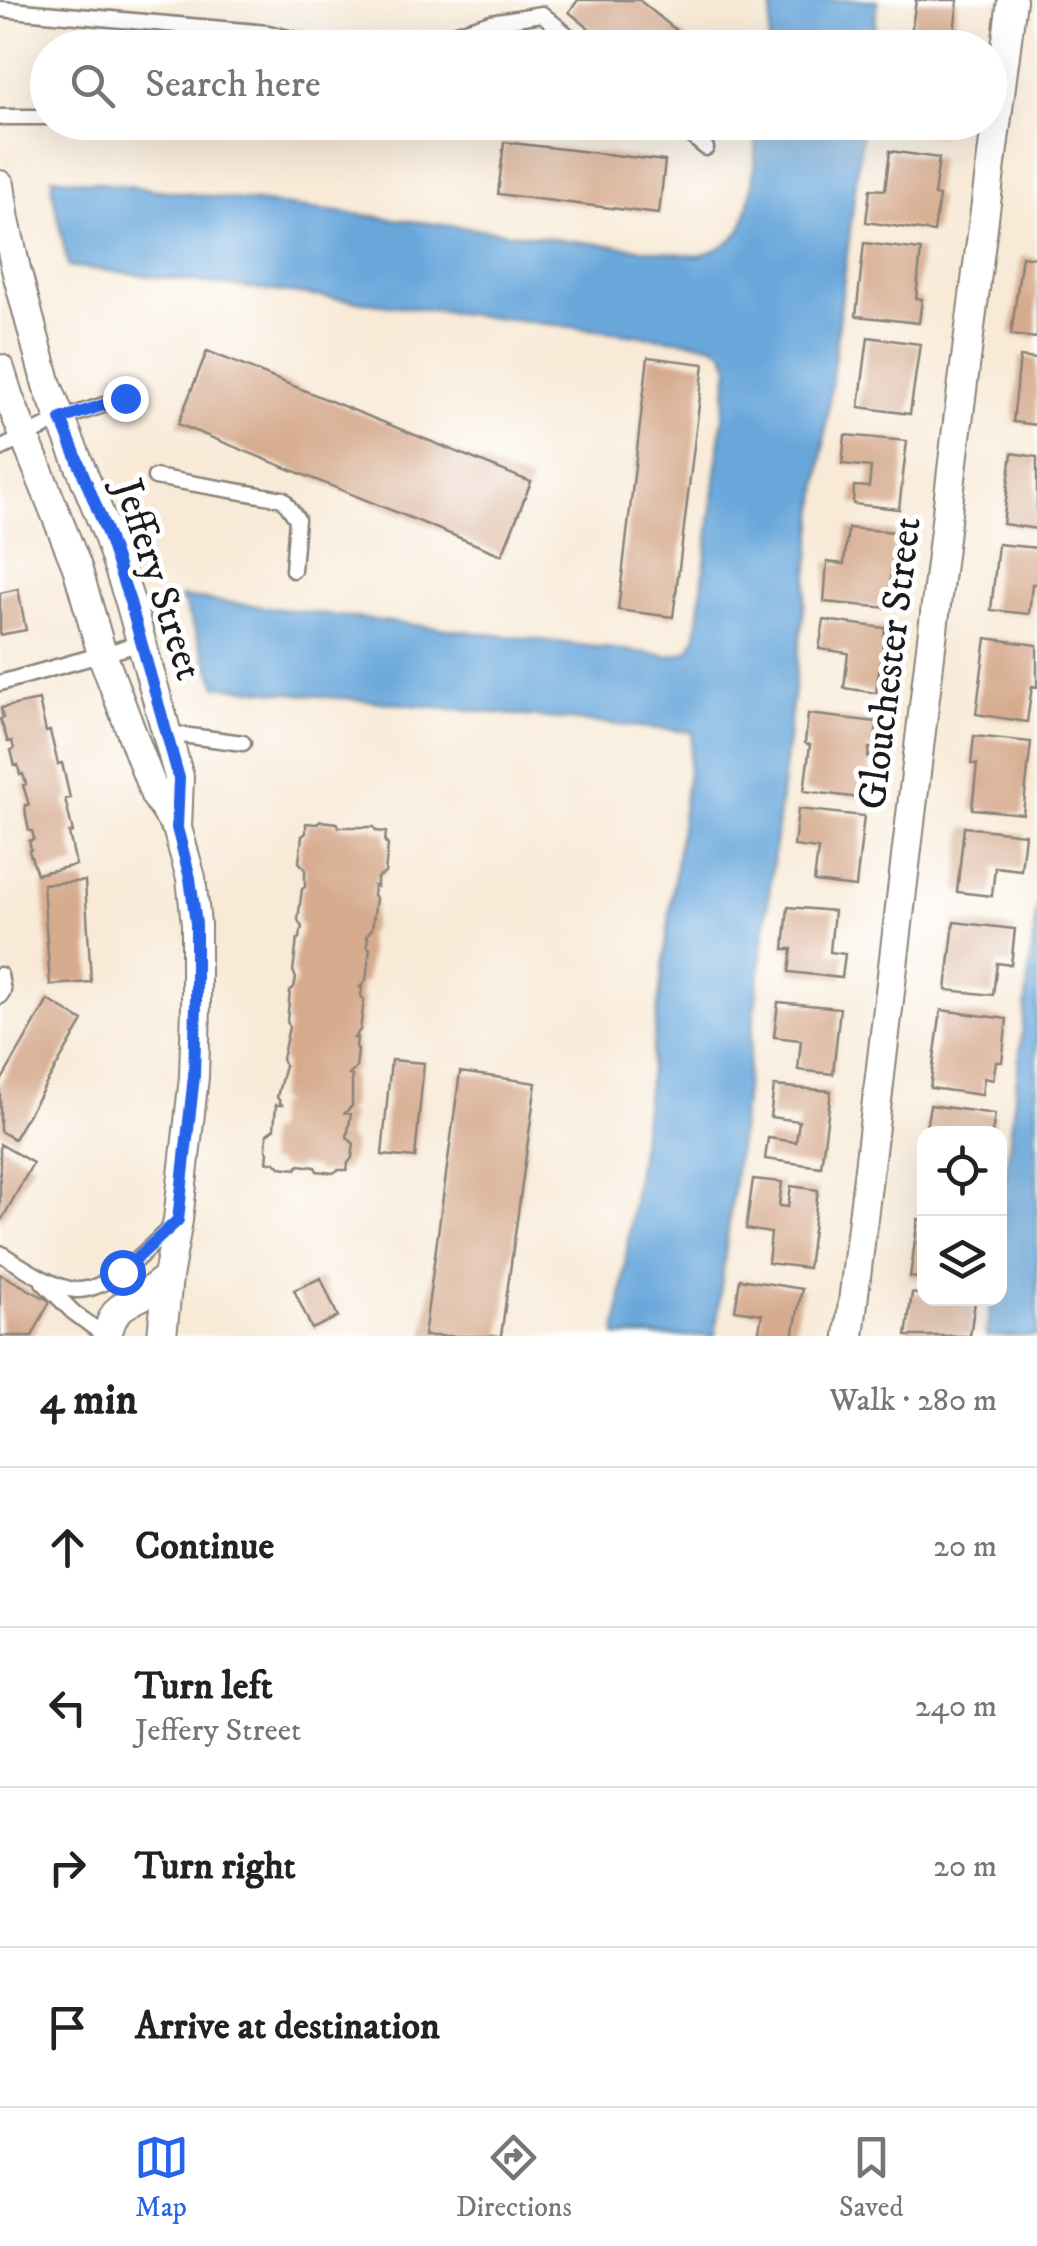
<!DOCTYPE html>
<meta charset="utf-8">
<style>
body{margin:0;font-family:"IM FELL DW Pica",serif;background:#f2f2f2;color:#222}
.controls{position:absolute;right:30px;bottom:30px;display:grid;overflow:hidden;border-radius:20px;box-shadow:0 10px 40px #0002}
.controls button{width:90px;height:90px;display:grid;place-items:center;padding:0;border:0;border-bottom:2px solid #e0e0e0;background:#fff;color:#222;font:50px sans-serif}
.stop{position:absolute;width:30px;height:30px;margin:-22px;border:8px solid #2563eb;border-radius:50%;background:#fff}
.stop.end{background:#2563eb;border-color:#fff;box-shadow:0 2px 10px #0008}
.list{margin:0;padding:0;list-style:none}
h2{display:flex;justify-content:space-between;align-items:center;height:130px;margin:0;padding:0 40px;font-size:42px}
h2 small{font-size:32px;font-weight:400;color:#767676}
.list li{display:grid;grid-template-columns:65px 1fr auto;gap:30px;align-items:center;box-sizing:border-box;height:160px;padding:0 40px;border-top:2px solid #e0e0e0}
.list b{display:block;font-size:38px;white-space:nowrap}
.list p{margin:0;font-size:32px;white-space:nowrap;color:#767676}
.list em{font-size:32px;font-style:normal;color:#767676}
.icon{flex:none;width:55px;height:55px;fill:none;stroke:currentColor;stroke-width:2;stroke-linecap:round;stroke-linejoin:round}
.map{position:relative;flex:none;width:1037px;height:1336px;overflow:hidden}
.search{position:absolute;background:#fff;box-shadow:0 10px 40px #0002;left:30px;right:30px;top:30px;height:110px;display:flex;align-items:center;gap:25px;box-sizing:border-box;padding:0 35px;border-radius:55px;color:#767676;font-size:38px}
.sheet{height:770px;background:#fff}
nav{display:flex;justify-content:space-around;align-items:center;box-sizing:border-box;height:140px;border-top:2px solid #e0e0e0;background:#fff;font-size:28px;color:#767676}
nav a{display:grid;justify-items:center;gap:5px}
nav .on{color:#2563eb}
.map>svg:first-child{display:block}
.water{fill:#69a7db;stroke:#42627c;stroke-width:2.5}
.building{fill:#d6aa8d}
.lines{fill:none;stroke-linecap:round;stroke-linejoin:round}
.lane-casing{stroke:#8a837a;stroke-width:19}
.street-casing{stroke:#8a837a;stroke-width:32}
.lane{stroke:#fff;stroke-width:14}
.street{stroke:#fff;stroke-width:28}
.route{stroke:#2563eb;stroke-width:12}
.labels{text-anchor:middle;stroke-width:10;stroke-linejoin:round;paint-order:stroke}
.street-label{font-size:40px;fill:#1c1c1c;stroke:#fff}
</style>
<div class="map">
<svg width="1037" height="1336" viewBox="0 0 1037 1336">
<rect width="100%" height="100%" fill="#fff"/>
<filter id="ink" filterUnits="userSpaceOnUse"><feTurbulence type="fractalNoise" baseFrequency=".01" numOctaves="2"/><feDisplacementMap in="SourceGraphic" scale="20" xChannelSelector="R" yChannelSelector="G"/><feConvolveMatrix kernelMatrix="1 2 1 2 8 2 1 2 1" color-interpolation-filters="sRGB"/></filter>
<filter id="wash" filterUnits="userSpaceOnUse"><feTurbulence type="fractalNoise" baseFrequency=".0048" numOctaves="4" result="noise"/><feDisplacementMap in="SourceGraphic" scale="40" xChannelSelector="R" yChannelSelector="G"/><feGaussianBlur stdDeviation="2.25" result="paint"/><feColorMatrix in="noise" values="0 0 0 0 0 0 0 0 0 0 0 0 0 0 0 0 0 1.4 0 .05"/><feComposite in="paint" operator="in"/></filter>
<g filter="url(#wash)">
<rect width="100%" height="100%" fill="#f8ead7"/>
<!-- water -->
<path class="water" d="M773 0H878L872 47H768Z
M758 123H863L715 1336H616L693 732 217 686 181 597 672 656 688 651 696 637 729 367 724 352 711 344 68 266 52 189V177L698 256C713 251 729 245 739 232 753 211 755 150 758 123Z
M1037 905V1336H986L991 1299 1000 1298V1223Z"/>
<g id="blocks">
<!-- building -->
<path class="building" d="M578 0H639L698 48H613L569 12Z
M916 0H958L953 40 911 34Z
M886 122H944L942 136 886 128Z
M504 142 665 161 659 214 498 194Z
M890 151 939 158 934 195 939 196 934 232 866 222 870 189 885 190Z
M864 243 921 250 916 298 922 299 919 323 856 316Z
M1022 256 1037 258V338L1011 335Z
M868 337 920 344 910 414 859 407Z
M207 351 531 482 502 555 178 424Z
M648 357 704 364 673 617 618 610Z
M1020 357 1037 359V425L1013 422Z
M845 435 907 441 899 509 853 504 854 486 869 487 871 467 842 464Z
M1012 453 1037 457V529L1003 524Z
M848 528 895 532 888 608 824 602 827 562 844 564Z
M998 544 1037 548V584H1032L1029 614 991 610Z
M18 589 26 630 0 635V593Z
M824 620 885 628 876 693 844 688 848 653 819 649Z
M986 638 1037 645V687L1032 686 1027 722 976 714Z
M39 700 46 732 50 731 58 764 62 763 70 798 65 799 73 832 69 833 76 865 37 874 29 851 31 849 29 841 34 839 32 831H29L26 816 25 805H29L23 785 26 784 23 774 20 775 18 765 15 766 11 750 14 749 12 741 8 742 0 719 3 718 1 708Z
M808 714 877 722 874 749 869 748 868 757H871L869 778 864 777 860 798 804 791 810 745 805 743Z
M974 736 1031 742 1023 814 972 809 977 764H971Z
M798 809 864 816 856 887 814 882 818 849 794 846Z
M320 821 337 823 339 827H374L376 831 386 832 385 842 388 845 385 873 377 878V887L374 886 373 895 376 898 372 929 366 936 368 937 367 946 370 949 366 980 360 987 362 988 361 996 364 1000 360 1030 354 1038H357L356 1047 358 1050 356 1068 349 1075 352 1076V1106L345 1113 351 1114 347 1137 354 1144 352 1158 348 1163 347 1170H338L333 1173 317 1171 315 1167 299 1165 296 1169 280 1167 275 1162H267L268 1152 266 1149 267 1134 274 1129 276 1105H282L277 1097 285 1065 282 1059 289 1027 287 1021 290 991 294 987 296 978 293 971 297 940 300 937 302 927 298 920 302 889 305 887V869L299 862 302 836 306 833V823L317 824Z
M964 827 1025 834 1021 870 995 867 992 896 957 892Z
M85 881 91 982 50 985 43 884Z
M788 907 834 911 830 952 845 954 842 978 789 972 792 949H784Z
M954 922 1015 929 1011 965 997 963 993 995 946 990Z
M48 1000 83 1021 14 1139 0 1131V1083Z
M778 1002 840 1008 833 1074 798 1070 801 1040 774 1037Z
M941 1010 1007 1019 1002 1062H996L993 1080 984 1078 982 1095 930 1088Z
M391 1060 424 1063 415 1158 382 1155Z
M460 1072 536 1083 501 1336H424Z
M774 1086 831 1091 821 1167 765 1159 768 1138 796 1142 799 1121 770 1117Z
M930 1105 995 1114 992 1134H925Z
M0 1144 33 1163 0 1223Z
M753 1179 782 1182 779 1206 788 1207 791 1186 818 1190 808 1268 768 1263 771 1233 746 1229Z
M918 1219 924 1220V1279L910 1277Z
M0 1274 50 1301 32 1336H0Z
M321 1278 338 1317 312 1329 294 1290Z
M740 1279 802 1289 793 1336H758L762 1314 735 1310Z
M912 1293 924 1295V1298L975 1302 970 1336H906Z"/>
</g>
</g>
<g filter="url(#ink)">
<use href="#blocks" fill-opacity="0" stroke="#8a837a" stroke-width="2.5"/>
<g class="lines">
<defs>
<path id="lane" d="M0 9 268 33 330 48
M410 48 491 22 542 14 583 48
M0 117H48
M675 122 706 148
M0 449 61 419 125 398
M155 477 283 499 297 519 293 570
M0 683 142 643
M167 733 243 743
M0 975 3 991 0 996
M0 1253C18 1264 56 1290 77 1290 111 1290 150 1247 173 1225
M43 1282 73 1312 105 1336"/>
<path id="street" d="M0 185 5 220 16 269 47 385 107 533 130 602 179 777 177 828 191 878 196 924V1004L194 1077 178 1220 168 1277 162 1336
M0 369 9 398 77 567 102 654 155 795 177 828
M107 1336C113 1310 119 1307 141 1296 151 1291 160 1283 168 1277
M849 1336 956 437 1012 0"/>
</defs>
<!-- lane casing -->
<use href="#lane" class="lane-casing"/>
<!-- street casing -->
<use href="#street" class="street-casing"/>
<!-- lane -->
<use href="#lane" class="lane"/>
<!-- street -->
<use href="#street" class="street"/>
</g>
</g>
<g class="lines" filter="url(#ink)">
<!-- route -->
<path class="route" d="M122 1272 178 1220 194 1076 196 1004V924L190 878 177 828 179 778 130 602 107 533 61 419 125 398"/>
</g>
<g class="labels">
<!-- street labels -->
<g class="street-label">
<text transform="translate(160 579) rotate(72)" y="14">Jeffery Street</text>
<text transform="translate(888 663) rotate(-83)" y="14">Glouchester Street</text>
</g>
</g>
</svg>
<div class="controls">
<button><svg class="icon" aria-label="locate" viewBox="0 0 24 24"><circle cx="12" cy="12" r="6"/><path d="M12 2v4M12 18v4M2 12h4M18 12h4"/></svg></button>
<button><svg class="icon" aria-label="layers" viewBox="0 0 24 24"><path d="M12 4l9 5-9 5-9-5zM3 14l9 5 9-5"/></svg></button>
</div>
<div class="stop" style="left:122px;top:1272px"></div>
<div class="stop end" style="left:125px;top:398px"></div>
<div class="search"><svg class="icon" aria-label="search" viewBox="0 0 24 24"><circle cx="10" cy="10" r="6"/><path d="M15 15l6 6"/></svg>Search here</div>
</div>
<section class="sheet">
<h2>4 min<small>Walk · 280 m</small></h2>
<ul class="list">
<li><svg class="icon" aria-label="ahead" viewBox="0 0 24 24"><path d="M12 20V5M6 11l6-6 6 6"/></svg><div><b>Continue</b></div><em>20 m</em></li>
<li><svg class="icon" aria-label="left" viewBox="0 0 24 24"><path d="M17 20v-9H6M10 6l-5 5 5 5"/></svg><div><b>Turn left</b><p>Jeffery Street</p></div><em>240 m</em></li>
<li><svg class="icon" aria-label="right" viewBox="0 0 24 24"><path d="M7 20v-9h11M14 6l5 5-5 5"/></svg><div><b>Turn right</b></div><em>20 m</em></li>
<li><svg class="icon" aria-label="arrive" viewBox="0 0 24 24"><path d="M6 21V4h12l-3 4 3 4H6"/></svg><div><b>Arrive at destination</b></div></li>
</ul>
</section>
<nav>
<a class="on"><svg class="icon" aria-label="map" viewBox="0 0 24 24"><path d="M3 6l6-2 6 2 6-2v14l-6 2-6-2-6 2zM9 4v14M15 6v14"/></svg>Map</a>
<a><svg class="icon" aria-label="directions" viewBox="0 0 24 24"><path d="M12 3l9 9-9 9-9-9zM9 14v-3h6M13 9l2 2-2 2"/></svg>Directions</a>
<a><svg class="icon" aria-label="saved" viewBox="0 0 24 24"><path d="M7 4h10v16l-5-4-5 4z"/></svg>Saved</a>
</nav>
